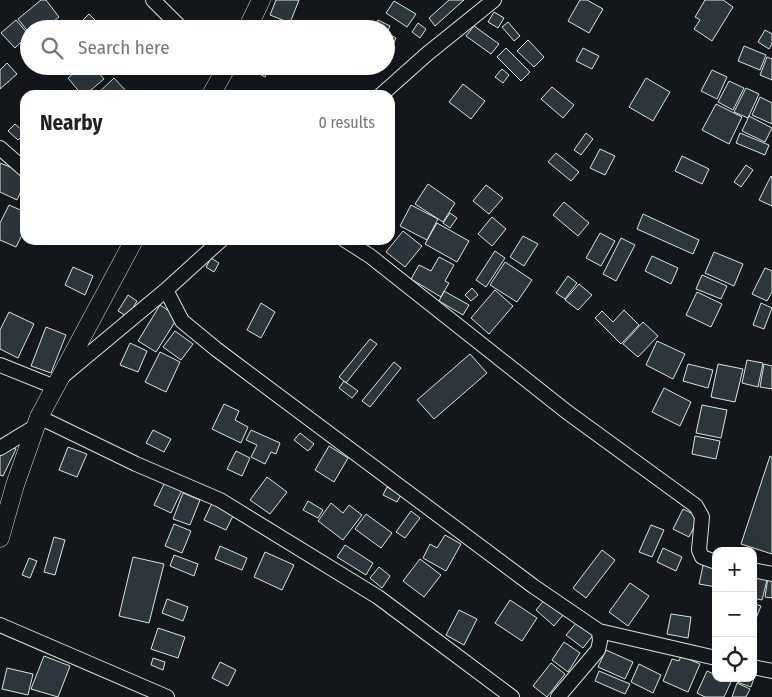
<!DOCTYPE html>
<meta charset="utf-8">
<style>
body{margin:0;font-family:"Fira Sans Condensed",sans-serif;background:#f2f2f2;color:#222}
.controls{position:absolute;right:15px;bottom:15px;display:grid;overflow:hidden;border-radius:10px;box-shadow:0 5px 20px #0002}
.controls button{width:45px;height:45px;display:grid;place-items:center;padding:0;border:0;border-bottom:1px solid #e0e0e0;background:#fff;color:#222;font:25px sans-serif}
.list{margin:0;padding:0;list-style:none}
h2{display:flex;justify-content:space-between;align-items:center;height:65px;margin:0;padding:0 20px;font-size:21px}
h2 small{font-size:16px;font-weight:400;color:#767676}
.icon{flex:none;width:28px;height:28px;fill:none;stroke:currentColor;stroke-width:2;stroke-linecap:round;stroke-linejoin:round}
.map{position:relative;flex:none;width:772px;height:697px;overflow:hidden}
.search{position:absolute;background:#fff;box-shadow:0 5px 20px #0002;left:20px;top:20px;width:375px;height:55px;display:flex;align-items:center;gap:12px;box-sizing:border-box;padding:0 18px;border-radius:28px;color:#767676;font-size:19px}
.panel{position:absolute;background:#fff;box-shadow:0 5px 20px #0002;left:20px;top:90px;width:375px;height:155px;border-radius:15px}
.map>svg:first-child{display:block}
.building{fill:#2c363c;stroke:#d8e6dc}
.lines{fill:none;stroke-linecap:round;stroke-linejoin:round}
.minor-casing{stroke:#d8e6dc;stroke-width:16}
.tertiary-casing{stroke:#d8e6dc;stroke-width:19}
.minor{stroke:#14181c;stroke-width:14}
.tertiary{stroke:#14181c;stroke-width:18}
</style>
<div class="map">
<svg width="772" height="697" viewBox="0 0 772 697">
<rect width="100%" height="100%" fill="#14181c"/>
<!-- building -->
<path class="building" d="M41 0H46L59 17 44 29H29V33L18 19Z
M276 0H299L290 23 270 15Z
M449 0H464L435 26 429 18Z
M580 0H587L603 9 589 33 568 21Z
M705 0H723L733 7 712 41 694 29 700 20 695 17Z
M394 1 416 14 407 27 386 13Z
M494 12 504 18 498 28 488 22Z
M89 14 104 29H74Z
M16 20 29 35 15 48 1 33Z
M378 20 390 26 387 33 396 38 389 53 386 52V29H373Z
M508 22 520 36 514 41 502 27Z
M418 23 426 29 420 38 412 32Z
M474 26 499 44 491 54 466 36Z
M765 30 772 34V44L769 49 758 42Z
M528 40 544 57 534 67 517 51Z
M744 46 766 55 760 70 738 61Z
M506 48 530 72 521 81 497 57Z
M583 48 599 56 592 69 576 61Z
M767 57 772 59V80L760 75Z
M7 63 17 74 0 89V70Z
M82 66H93L104 79 85 95H82L68 78Z
M245 66H270L265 77Z
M502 69 509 75 503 83 495 77Z
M712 70 727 77 717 99 701 91Z
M114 78 128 93 126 95H96Z
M646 78 670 92 653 121 629 107Z
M729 81 744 88 733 110 718 102Z
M463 84 485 101 471 119 449 102Z
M552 87 574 105 563 118 541 99Z
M746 88 759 94 748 118 734 112Z
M760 97 772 103V124L752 115Z
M716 104 742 117 729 144 702 130Z
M749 116 772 128 765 142 742 131Z
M15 124 25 133 18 140 8 131Z
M586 133 593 139 581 155 574 150Z
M740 133 769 145 765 155 736 143Z
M600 149 615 156 605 175 590 168Z
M556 153 579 172 571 181 548 162Z
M682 156 709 169 702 184 675 171Z
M0 163 25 173V182L17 200 0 192Z
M746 165 753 170 741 187 734 182Z
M771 176 772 177V206L759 200Z
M428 184 455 203 443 222 415 204Z
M486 185 503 198 489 214 473 201Z
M564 202 589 223 578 236 553 215Z
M9 205 25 212V229L16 247 0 240V223Z
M411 205 438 219 427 240 400 226Z
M450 213 457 218 450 228 443 223Z
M643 214 699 240 693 254 637 229Z
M492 217 506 229 492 246 478 234Z
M437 223 469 241 457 262 425 244Z
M403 231 422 246 405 267 386 252Z
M600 233 615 241 601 266 586 258Z
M523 236 538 244 524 266 510 257Z
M621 238 635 245 616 281 603 274Z
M495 251 505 258 486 287 476 280Z
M714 252 743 264 734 286 705 273Z
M652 256 678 268 671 284 645 271Z
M439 257 454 265 445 281 449 283 441 297 411 279 419 265 431 271Z
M211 258 219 263 214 272 206 267Z
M505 262 532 280 517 302 490 285Z
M73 267 93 276 85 295 65 285Z
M765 268 772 271V292L767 301 752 294Z
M702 275 727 286 721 299 696 289Z
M568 276 577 283 565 299 556 293Z
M579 284 592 295 578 310 565 300Z
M472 288 478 295 471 301 465 295Z
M495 290 513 306 489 334 471 318Z
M444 291 469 305 463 315 439 301Z
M697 292 722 304 711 327 686 315Z
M128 295 137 301 128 317 118 311Z
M261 303 275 312 261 338 247 330Z
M761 303 772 308 764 329 753 325Z
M160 305 178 317 156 352 138 341Z
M624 310 639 325 621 344 595 318 602 311 613 322Z
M9 312 34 324 18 358 0 349V330Z
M643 322 658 336 638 357 623 344Z
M46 327 66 335 51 373 31 366Z
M175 331 193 344 181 360 163 347Z
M370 339 377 344 346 383 339 377Z
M657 341 685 354 673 379 646 365Z
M130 343 147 351 138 372 120 365Z
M160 352 180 362 166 392 145 382Z
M470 354 487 373 434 419 417 400Z
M747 360 763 363 758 387 742 383Z
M394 362 401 368 370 407 362 401Z
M688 364 713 370 708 388 683 381Z
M718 364 743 369 735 402 711 397Z
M764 364 772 366V389L760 387Z
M344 381 358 391 352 398 339 388Z
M664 388 691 402 680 426 652 412Z
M224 404 239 411 235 420 248 427 241 443 212 429Z
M702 405 727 410 721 438 696 433Z
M153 430 171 439 164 452 146 443Z
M251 430 280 443 276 454 271 452 265 464 251 457 257 445 246 440Z
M300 433 314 444 308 451 294 440Z
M695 436 720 441 716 459 692 454Z
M0 441 16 449 3 476 0 475Z
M329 446 348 458 334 482 315 470Z
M68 447 87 454 77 477 59 470Z
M236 451 250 458 242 476 227 469Z
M770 456 772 457V554L741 544Z
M267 477 287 492 270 514 250 500Z
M165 482 182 490 171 513 154 505Z
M387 487 401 495 397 502 383 495Z
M183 493 200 500 190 525 173 519Z
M308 501 323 510 318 518 303 510Z
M212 503 234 514 226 530 204 520Z
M331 503 343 513 349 505 362 515 343 540 318 521Z
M683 509 699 517 689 537 673 529Z
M411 511 420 518 405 538 396 532Z
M366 514 392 533 381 548 355 529Z
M174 524 191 531 182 553 165 546Z
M651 525 664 530 652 557 639 552Z
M445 535 461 544 446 571 423 558 430 544 437 548Z
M54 537 65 540 55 575 44 572Z
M345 545 373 563 366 575 337 557Z
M220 546 247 558 242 570 215 559Z
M663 548 682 557 676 571 657 562Z
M602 550 615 560 586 598 573 588Z
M265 552 294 565 282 590 254 577Z
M174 555 198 564 194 576 170 566Z
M133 557 164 564 149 623 119 616Z
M29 558 37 561 30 578 22 575Z
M420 559 441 575 424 597 403 581Z
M704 561 716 564V587L699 584Z
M379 567 390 576 382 588 370 578Z
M753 573 768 576 762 600 753 598Z
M768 577H772V598L765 597Z
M630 583 649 596 628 626 609 612Z
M167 599 188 607 183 621 162 613Z
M545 599 563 615 554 626 536 610Z
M510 600 537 618 522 641 495 623Z
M753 603 761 606 753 626Z
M459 610 477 619 464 645 446 635Z
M671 614 691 617 688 638 667 634Z
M578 621 594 634 583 648 566 635Z
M158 628 185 637 178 658 151 649Z
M564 642 580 653 568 672 552 660Z
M606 650 633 662 625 679 598 667Z
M44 656 70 666 58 697 31 689Z
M681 656 700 664 688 692 663 681 672 659 679 661Z
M153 658 165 662 163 670 151 665Z
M220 662 236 670 228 686 212 678Z
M551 663 565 674 547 697 533 686Z
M639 664 661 675 653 693 631 682Z
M7 668 33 674 28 695 2 689Z
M599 671 630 684 625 694 595 681Z
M707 671 716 675V678L731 682 724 697H705L697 693Z
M739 678H754L751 687 737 682Z
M737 683 750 689 746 697H732Z"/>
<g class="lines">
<defs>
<path id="minor" d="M153 0 182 29
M381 95 427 54 494 0
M0 148 25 170
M345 240 370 256 567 412 696 506 702 517 699 550 702 557 716 562
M166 290 182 321 216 349 533 586 599 631 716 658
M0 365 55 387
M64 375 166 290 221 240
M39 417 136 464 220 500 378 597 512 697
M0 448 36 426
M753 570 772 574
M0 625 167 697
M753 667 772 671
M558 697 598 650 600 641 599 631"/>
<path id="tertiary" d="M247 29 261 0
M211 95 227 66
M0 538 15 485 39 417 134 240"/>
</defs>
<!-- minor casing -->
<use href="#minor" class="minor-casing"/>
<!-- tertiary casing -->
<use href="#tertiary" class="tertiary-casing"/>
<!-- minor -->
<use href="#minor" class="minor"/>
<!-- tertiary -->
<use href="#tertiary" class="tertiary"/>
</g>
</svg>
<div class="controls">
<button>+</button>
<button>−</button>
<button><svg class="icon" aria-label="locate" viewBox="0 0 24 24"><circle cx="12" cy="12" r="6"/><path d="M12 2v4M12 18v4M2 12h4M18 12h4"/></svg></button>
</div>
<div class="search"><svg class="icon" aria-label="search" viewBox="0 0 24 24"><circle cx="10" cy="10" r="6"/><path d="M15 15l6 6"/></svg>Search here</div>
<section class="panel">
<h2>Nearby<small>0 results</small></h2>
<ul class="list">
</ul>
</section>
</div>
